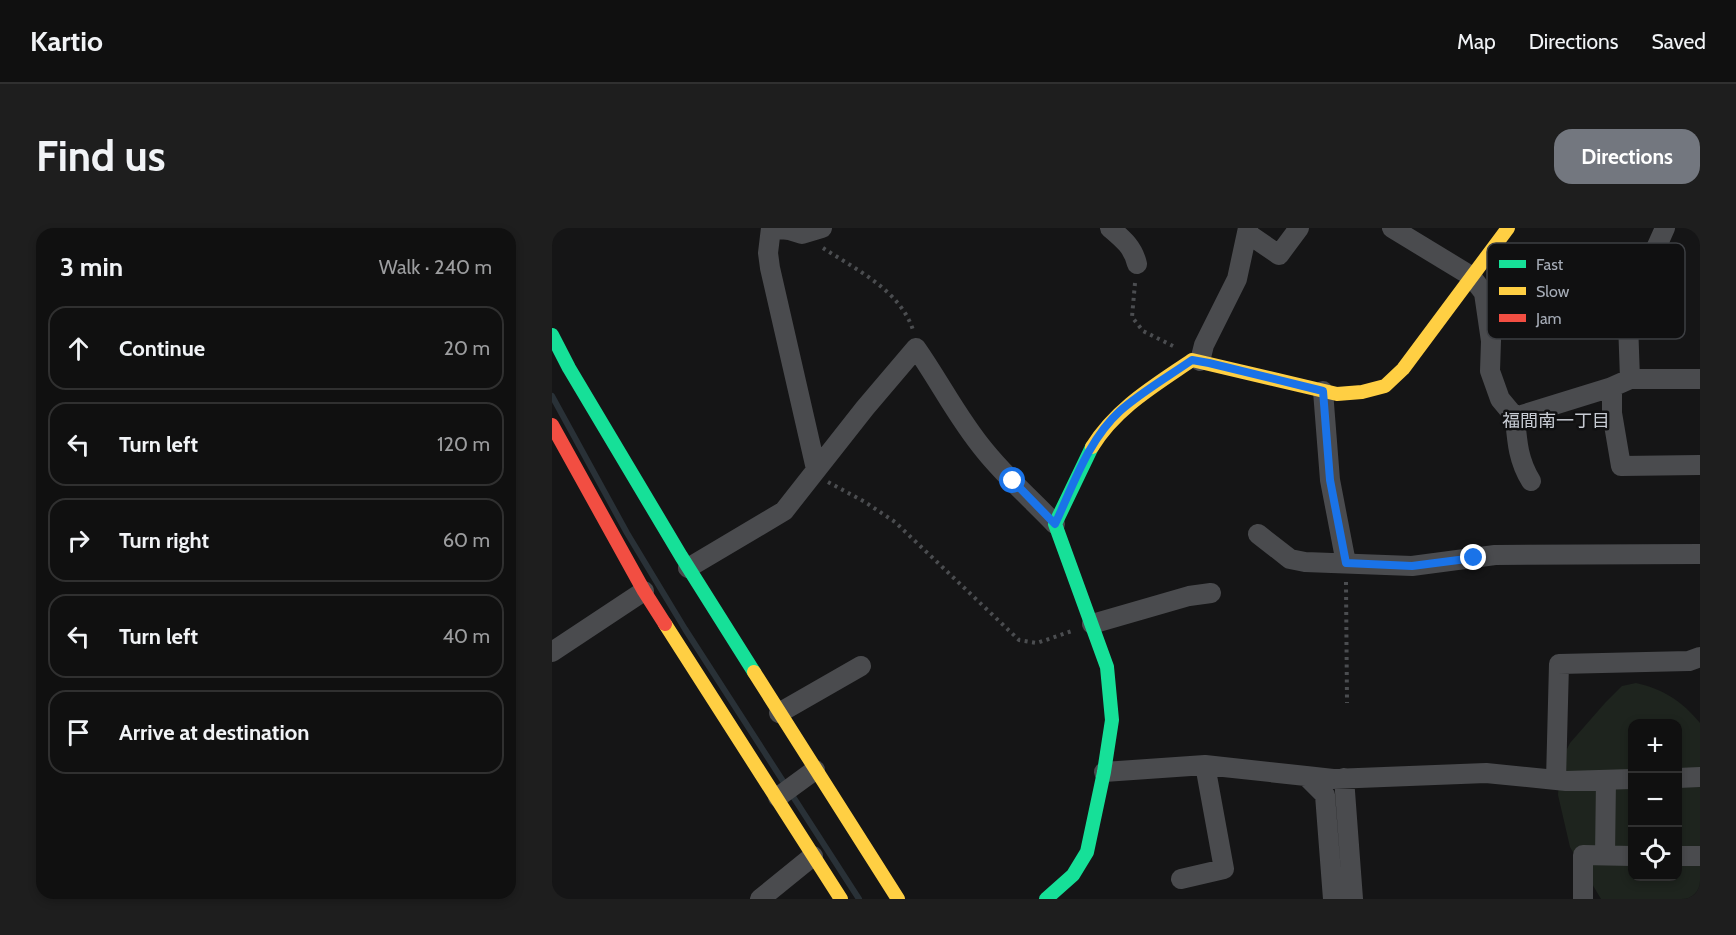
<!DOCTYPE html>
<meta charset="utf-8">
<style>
body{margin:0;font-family:Cabin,"Noto Sans JP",sans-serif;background:#1e1e1e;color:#f1f3f6}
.controls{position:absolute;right:18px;bottom:18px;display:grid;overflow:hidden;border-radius:12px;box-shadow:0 3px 9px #0003}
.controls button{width:54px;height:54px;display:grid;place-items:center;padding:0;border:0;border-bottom:2px solid #303030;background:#101010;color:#f1f3f6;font:30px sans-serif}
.stop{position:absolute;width:18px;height:18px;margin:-14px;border:4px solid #1a73e8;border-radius:50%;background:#fff}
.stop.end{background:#1a73e8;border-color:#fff;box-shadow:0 2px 6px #0008}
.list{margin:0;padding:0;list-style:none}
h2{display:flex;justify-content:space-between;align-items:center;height:78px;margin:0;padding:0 24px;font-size:26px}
h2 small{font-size:20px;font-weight:400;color:#9c9d9f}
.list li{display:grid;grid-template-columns:39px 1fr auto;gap:18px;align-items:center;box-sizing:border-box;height:84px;margin:0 12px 12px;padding:0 12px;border:2px solid #303030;border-radius:18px}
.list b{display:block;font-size:22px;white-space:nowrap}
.list em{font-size:20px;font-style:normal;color:#9c9d9f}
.icon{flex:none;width:33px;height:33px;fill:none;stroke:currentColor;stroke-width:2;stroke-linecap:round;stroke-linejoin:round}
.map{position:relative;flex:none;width:1148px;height:671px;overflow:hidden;border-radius:18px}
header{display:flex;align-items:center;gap:36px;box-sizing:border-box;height:84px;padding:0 30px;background:#101010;border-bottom:2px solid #303030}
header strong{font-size:28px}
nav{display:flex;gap:33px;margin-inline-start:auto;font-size:21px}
.intro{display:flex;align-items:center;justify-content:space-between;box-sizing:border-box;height:144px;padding:0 36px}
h1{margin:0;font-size:42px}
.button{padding:15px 27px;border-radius:18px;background:#73777f;color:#fff;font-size:21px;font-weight:700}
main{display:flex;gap:36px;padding:0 36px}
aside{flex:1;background:#101010;border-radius:18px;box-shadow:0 3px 9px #0003}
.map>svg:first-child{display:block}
.green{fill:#1e241e;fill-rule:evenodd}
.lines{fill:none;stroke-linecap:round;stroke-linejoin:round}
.stream{stroke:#293137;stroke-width:6}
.path{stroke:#4b4d50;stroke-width:4;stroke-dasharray:3 4.5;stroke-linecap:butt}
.street{stroke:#4a4b4e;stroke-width:20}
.fast{stroke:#16e098;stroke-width:14}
.slow{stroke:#ffcf43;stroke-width:14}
.jam{stroke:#f24e42;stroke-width:14}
.route{stroke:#1a73e8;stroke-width:8}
.labels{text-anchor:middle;stroke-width:5;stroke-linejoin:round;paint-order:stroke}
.neighbourhood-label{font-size:18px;fill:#c7cbd3;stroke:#101011}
.key{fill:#101011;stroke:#3d3f43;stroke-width:1.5}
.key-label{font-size:16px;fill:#a6acb7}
</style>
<header>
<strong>Kartio</strong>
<nav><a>Map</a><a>Directions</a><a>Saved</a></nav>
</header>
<div class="intro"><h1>Find us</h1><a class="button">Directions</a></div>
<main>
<aside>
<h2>3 min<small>Walk · 240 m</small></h2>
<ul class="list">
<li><svg class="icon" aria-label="ahead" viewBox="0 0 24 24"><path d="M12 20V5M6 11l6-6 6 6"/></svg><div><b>Continue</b></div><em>20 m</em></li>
<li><svg class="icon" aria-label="left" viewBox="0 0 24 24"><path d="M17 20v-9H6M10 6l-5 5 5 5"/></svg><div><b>Turn left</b></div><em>120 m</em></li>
<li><svg class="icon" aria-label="right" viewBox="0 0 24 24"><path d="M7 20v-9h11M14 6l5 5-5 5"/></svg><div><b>Turn right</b></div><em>60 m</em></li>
<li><svg class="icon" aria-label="left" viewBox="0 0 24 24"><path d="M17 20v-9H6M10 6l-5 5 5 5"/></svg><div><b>Turn left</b></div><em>40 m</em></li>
<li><svg class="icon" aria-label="arrive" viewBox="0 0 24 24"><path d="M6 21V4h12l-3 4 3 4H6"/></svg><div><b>Arrive at destination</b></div></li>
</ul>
</aside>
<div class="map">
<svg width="1148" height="671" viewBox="0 0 1148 671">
<rect width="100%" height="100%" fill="#151516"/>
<!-- green -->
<path class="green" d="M1084 455C1111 461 1130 473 1148 495V671H1049L1018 619 1006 567 1008 535 1018 515 1053 475 1070 458ZM1080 496H1126V648H1080Z"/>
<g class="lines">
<!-- stream -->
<path class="stream" d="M0 168 75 305 133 401 307 671"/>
<!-- path -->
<path class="path" d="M271 20C303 41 348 62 361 102
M583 55 580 89 591 103 621 118
M276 254 313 274 343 294 467 412 485 415 520 403
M794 354 795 475"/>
<!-- street -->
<path class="street" d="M219 0 216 25 218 40 264 241
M220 0 237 2 250 6 270 0
M558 0C571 11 581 19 585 36
M840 0 919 48 932 65 939 113 938 143 948 171 963 189 1060 159
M695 5 727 27 747 0
M1096 38 1113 0
M1075 66 1078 151
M648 133 652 117 685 51 696 0
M1148 151H1078L1060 159V185L1069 238 1148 237
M771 163 778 252 794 335
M963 189C965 213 966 232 979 253
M706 306 738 331 753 334 860 338 943 327 1148 326
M136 340 232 283 313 180 364 120C388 154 406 191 433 223 454 249 480 272 503 296
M540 396 637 368 659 365
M0 424 92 363
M227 485 309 438
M552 544 653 537 754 548 773 567 781 671
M754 548 781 551 934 545 1014 553 1080 551
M792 550 801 671
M1126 550 1148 549
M1004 552 1007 436 1137 433 1148 429
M226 569 263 542
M1053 627 1054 552
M1126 628H1148
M629 651 672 641 653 537
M208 671 261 628
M1031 671V627L1080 628"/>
<!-- fast -->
<path class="fast" d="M0 107 17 140 129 328 202 444
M494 671 521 647 535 624 552 544 560 492 555 439 503 296 540 219"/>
<!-- slow -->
<path class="slow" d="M540 219C564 180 602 158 640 132L785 166 810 164 833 158 851 141 956 0
M113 396 289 671
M202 444 346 671"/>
<!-- jam -->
<path class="jam" d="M0 197 92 363 113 396"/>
</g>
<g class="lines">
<!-- route -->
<path class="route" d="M461 253 503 296C521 258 536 212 568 183 588 165 617 148 640 132L657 135 771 163 778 252 794 335 860 338 922 330"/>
</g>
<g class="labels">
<!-- neighbourhood labels -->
<g class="neighbourhood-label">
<text x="1004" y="199">福間南一丁目</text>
</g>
</g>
<!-- legend -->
<rect x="935" y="15" width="198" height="96" rx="9" class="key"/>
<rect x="947" y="32" width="27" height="8" fill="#16e098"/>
<rect x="947" y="59" width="27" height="8" fill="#ffcf43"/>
<rect x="947" y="86" width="27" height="8" fill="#f24e42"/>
<g class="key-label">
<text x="984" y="42">Fast</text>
<text x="984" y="69">Slow</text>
<text x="984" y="96">Jam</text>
</g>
</svg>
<div class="controls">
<button>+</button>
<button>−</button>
<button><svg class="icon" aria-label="locate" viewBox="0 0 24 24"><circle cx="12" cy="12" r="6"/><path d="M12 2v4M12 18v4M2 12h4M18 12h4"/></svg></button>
</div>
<div class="stop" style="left:461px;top:253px"></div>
<div class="stop end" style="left:922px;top:330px"></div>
</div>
</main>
